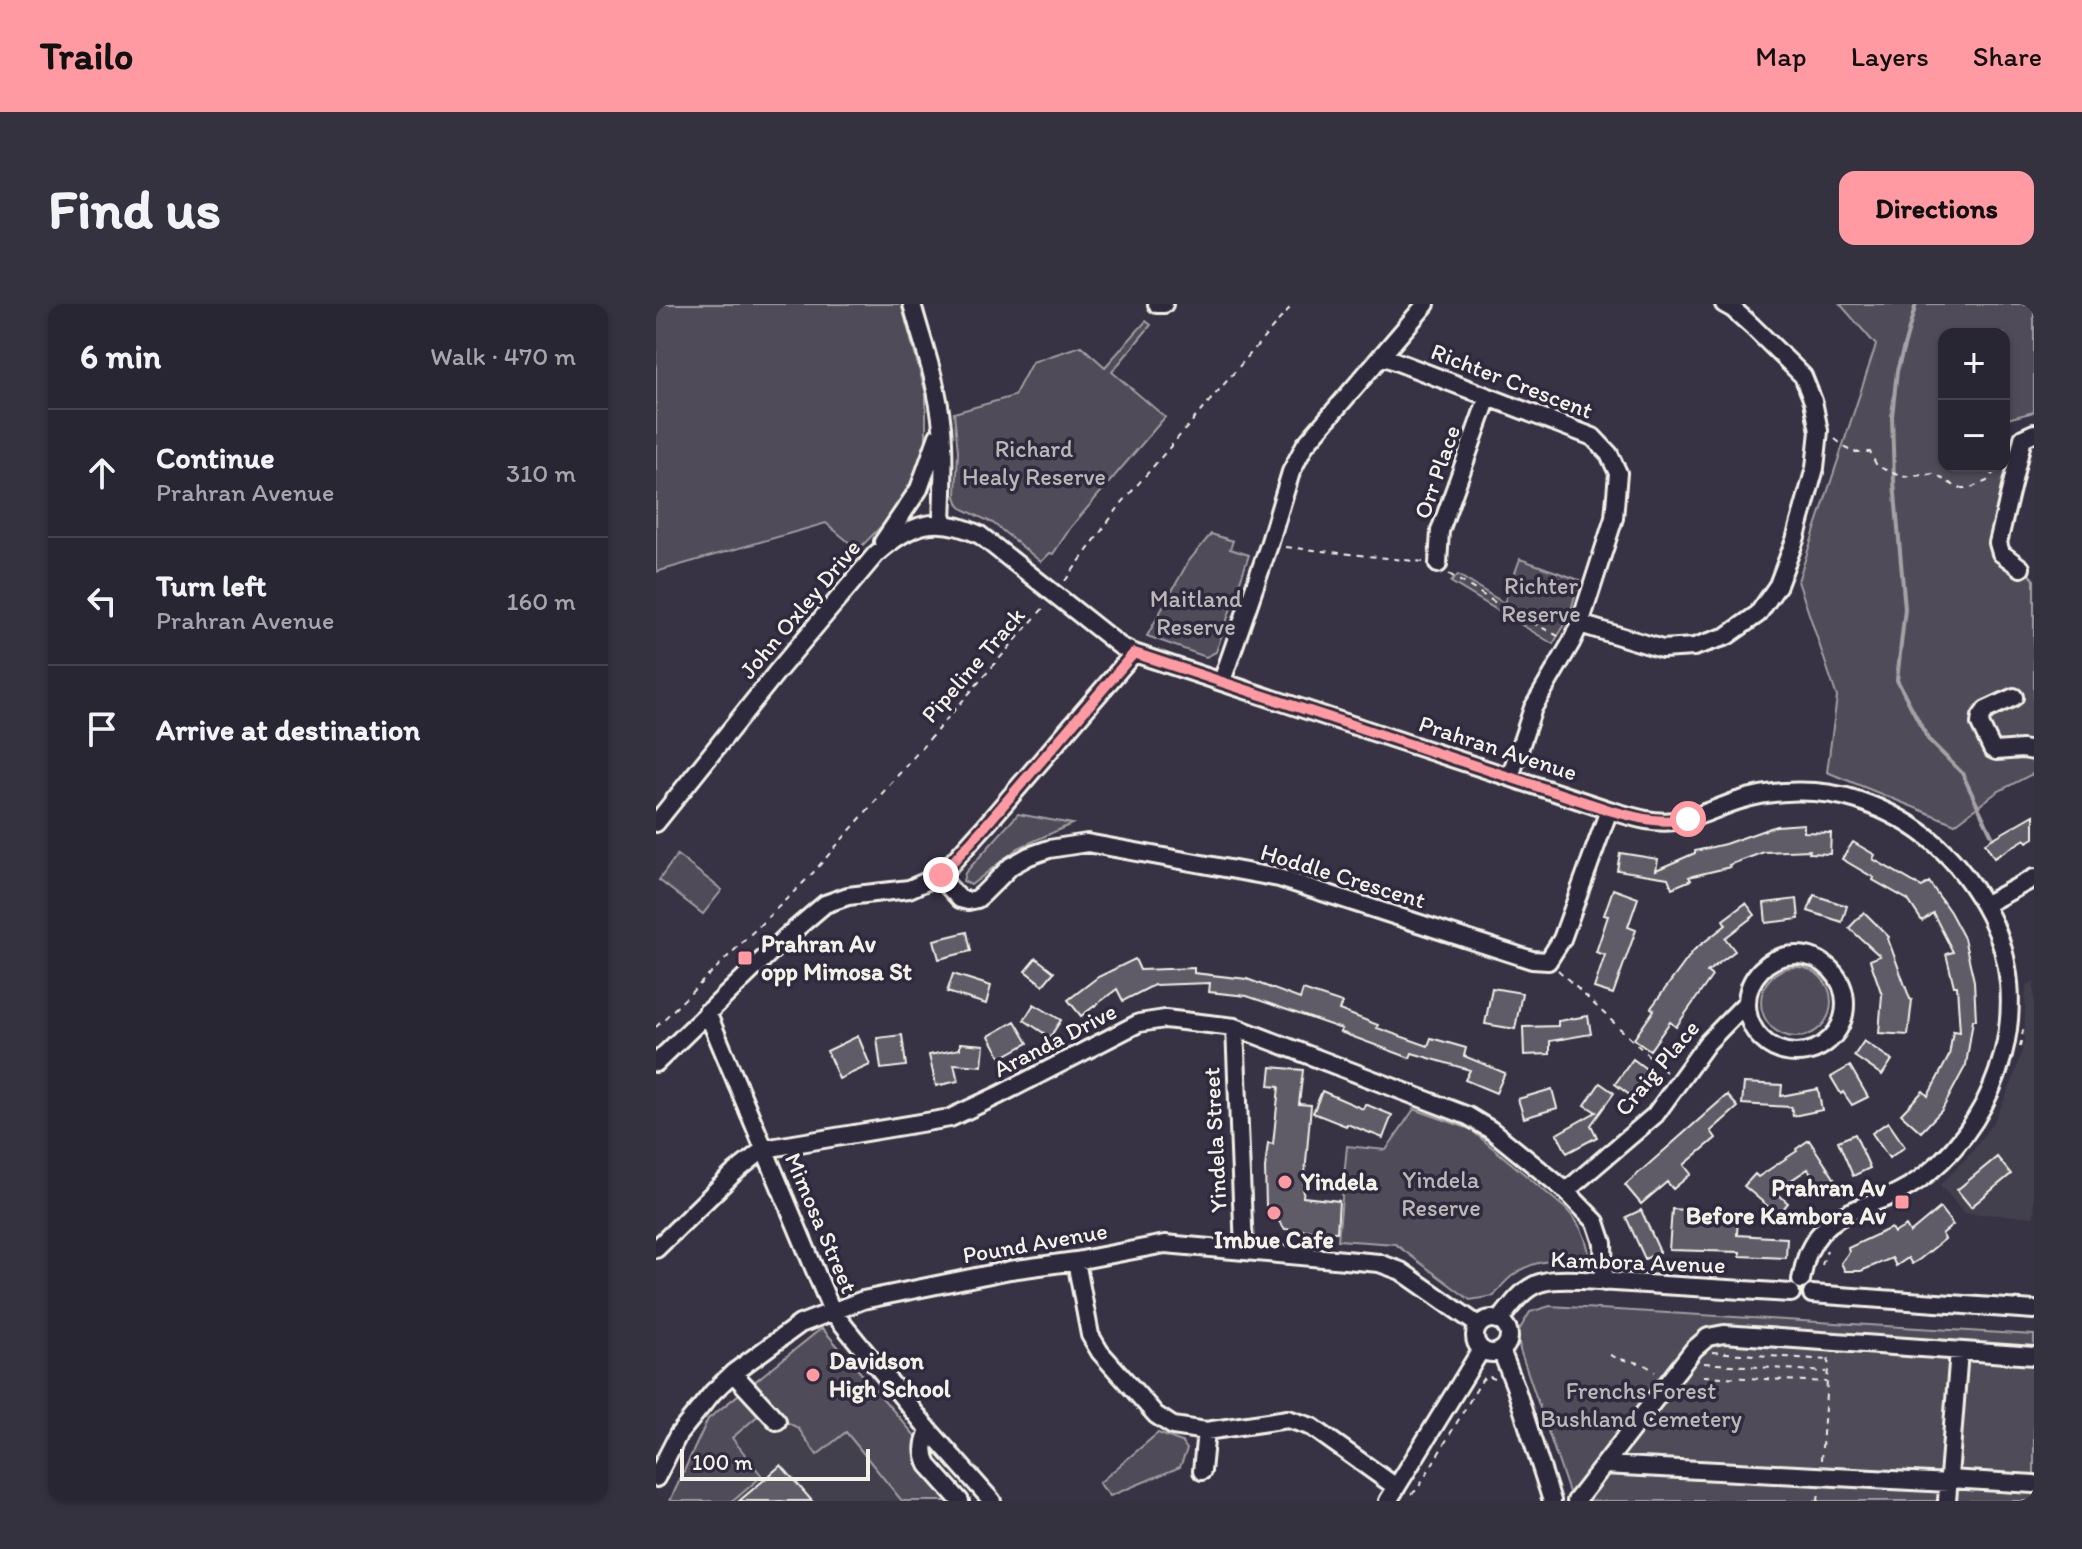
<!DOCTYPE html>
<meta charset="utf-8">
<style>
body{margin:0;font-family:Itim,sans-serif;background:#35323f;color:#f1f3f6}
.controls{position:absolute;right:24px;top:24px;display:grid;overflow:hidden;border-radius:16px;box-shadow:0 2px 6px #0004}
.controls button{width:72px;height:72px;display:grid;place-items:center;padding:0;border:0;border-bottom:2px solid #45434e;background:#292633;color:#f1f3f6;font:40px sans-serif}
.scale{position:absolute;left:24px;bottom:20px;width:190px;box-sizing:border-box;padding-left:8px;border:4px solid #f4f1e8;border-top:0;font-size:22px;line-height:28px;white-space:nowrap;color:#f4f1e8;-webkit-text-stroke:6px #2f2a3d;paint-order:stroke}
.stop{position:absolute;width:24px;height:24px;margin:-18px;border:6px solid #ff9aa2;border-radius:50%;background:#fff}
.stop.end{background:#ff9aa2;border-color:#fff;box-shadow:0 2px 8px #0008}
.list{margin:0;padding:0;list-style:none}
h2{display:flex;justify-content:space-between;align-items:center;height:104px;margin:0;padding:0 32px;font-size:34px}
h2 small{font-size:26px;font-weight:400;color:#a5a5ac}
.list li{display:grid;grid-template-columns:52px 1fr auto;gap:24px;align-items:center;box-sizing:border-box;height:128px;padding:0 32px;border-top:2px solid #45434e}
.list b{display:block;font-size:30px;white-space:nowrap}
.list p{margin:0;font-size:26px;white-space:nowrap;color:#a5a5ac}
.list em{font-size:26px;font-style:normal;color:#a5a5ac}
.icon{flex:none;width:44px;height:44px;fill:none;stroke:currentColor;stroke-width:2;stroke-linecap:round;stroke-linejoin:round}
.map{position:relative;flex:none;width:1378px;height:1197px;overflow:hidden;border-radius:16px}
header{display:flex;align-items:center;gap:48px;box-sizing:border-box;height:112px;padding:0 40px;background:#ff9aa2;color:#111}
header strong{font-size:38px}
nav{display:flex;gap:44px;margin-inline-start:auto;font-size:28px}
.intro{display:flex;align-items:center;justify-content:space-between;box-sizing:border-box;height:192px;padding:0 48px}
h1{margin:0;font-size:56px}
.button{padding:20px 36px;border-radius:16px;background:#ff9aa2;color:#111;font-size:28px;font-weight:700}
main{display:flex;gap:48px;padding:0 48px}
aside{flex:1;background:#292633;border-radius:16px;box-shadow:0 2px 6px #0004}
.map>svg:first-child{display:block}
.built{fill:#433f4e}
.green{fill:#504b59;stroke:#a29ea0;stroke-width:2}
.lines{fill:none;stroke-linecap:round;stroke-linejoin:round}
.stream{stroke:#a6a2a4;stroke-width:4}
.building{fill:#5f5c67;stroke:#f4f1e8;stroke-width:2}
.minor-casing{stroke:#f4f1e8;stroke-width:22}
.path{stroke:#f4f1e8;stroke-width:2;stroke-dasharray:6 6;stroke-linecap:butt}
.minor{stroke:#2f2a3d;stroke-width:16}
.route{stroke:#ff9aa2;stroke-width:10}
.poi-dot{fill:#ff9aa2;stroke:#2f2a3d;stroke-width:3}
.labels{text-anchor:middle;stroke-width:7;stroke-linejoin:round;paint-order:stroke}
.street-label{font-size:24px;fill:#f4f1e8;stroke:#2f2a3d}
.park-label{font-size:24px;fill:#bbb7b6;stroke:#2f2a3d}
.poi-label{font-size:24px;font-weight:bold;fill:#f4f1e8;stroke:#2f2a3d;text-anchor:start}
</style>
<header>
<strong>Trailo</strong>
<nav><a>Map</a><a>Layers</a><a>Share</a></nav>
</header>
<div class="intro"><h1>Find us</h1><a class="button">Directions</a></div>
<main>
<aside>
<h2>6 min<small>Walk · 470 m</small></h2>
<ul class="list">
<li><svg class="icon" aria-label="ahead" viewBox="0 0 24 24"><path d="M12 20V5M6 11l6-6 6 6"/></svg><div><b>Continue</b><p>Prahran Avenue</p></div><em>310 m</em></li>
<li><svg class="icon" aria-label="left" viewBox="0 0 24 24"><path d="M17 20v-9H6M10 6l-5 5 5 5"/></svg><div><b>Turn left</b><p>Prahran Avenue</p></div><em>160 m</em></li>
<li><svg class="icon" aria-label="arrive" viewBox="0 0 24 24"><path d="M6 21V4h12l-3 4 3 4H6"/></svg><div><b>Arrive at destination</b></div></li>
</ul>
</aside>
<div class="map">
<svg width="1378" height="1197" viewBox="0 0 1378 1197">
<rect width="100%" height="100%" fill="#373244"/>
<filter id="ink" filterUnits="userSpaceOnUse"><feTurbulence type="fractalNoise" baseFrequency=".0125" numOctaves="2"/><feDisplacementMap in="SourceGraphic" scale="16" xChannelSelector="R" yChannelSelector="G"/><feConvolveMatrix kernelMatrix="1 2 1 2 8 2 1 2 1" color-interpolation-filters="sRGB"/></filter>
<g filter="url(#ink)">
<!-- built -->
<path class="built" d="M1378 677V913L1308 909 1284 881 1316 848 1339 815 1356 779 1368 739 1370 682Z
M166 1024 260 1133 265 1155 296 1197H14L52 1115Z"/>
<!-- green -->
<path class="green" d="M0 0H245L270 90V147L241 206 202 246 170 219 0 268Z
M1184 0H1378V108L1351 115 1348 128V30H1288V162H1348V134L1353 146 1336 223 1378 276V474L1376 470 1341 488 1299 520 1171 468 1181 393 1142 277 1220 41Z
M490 17 495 21 456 68 509 113 415 223 397 250 394 249 385 258 337 219 307 205 303 201 300 192 302 147 298 109 358 92 376 58 425 42 449 63Z
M555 230 577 237 574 245 593 251 560 348 550 353 491 332 532 258Z
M864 255 923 276 913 314 897 340 795 278 802 271 848 299Z
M362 510 416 520 362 544 315 581 307 577 309 569Z
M21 551 66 586 47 610 3 576Z
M1105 698a35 35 0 1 1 70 0a35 35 0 1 1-70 0Z
M758 805 814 825 909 904C923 918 929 930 933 949L927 957C888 954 861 958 838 992L814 996 739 940 682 936 691 842 730 846Z
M894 1002 1378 1031V1197H916L864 1046 862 1028 874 1008Z
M166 1024 260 1133C263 1167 272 1174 295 1197H246L190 1128 161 1151 142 1124 114 1109H105L76 1134 106 1172 77 1197H14L52 1115Z
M502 1129 526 1138 531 1145 524 1163 454 1192 443 1179Z"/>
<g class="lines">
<!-- stream -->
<path class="stream" d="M1260 0 1241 67 1236 112 1238 178 1249 305 1241 376 1272 435 1306 469 1336 532"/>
</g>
<!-- building -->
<path class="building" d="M1378 511V534L1371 538 1369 535 1338 554 1329 539Z
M1148 520V528L1175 529 1174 550 1153 549 1154 546 1108 548 1073 561 1074 563 1033 573 1035 576 1016 584 1012 574 961 566 964 549 1002 555 1000 566 1039 549V547L1069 540 1120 522Z
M1197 538 1219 551 1217 555 1266 583 1273 578 1294 608 1308 634 1318 677 1320 716H1317L1310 761 1286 806 1265 828 1245 810 1267 787 1272 792 1293 752 1297 727 1304 728 1301 682H1298L1290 650 1297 648 1277 609 1266 617 1252 596 1217 576 1218 574 1186 555Z
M957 585 982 594 972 623 980 626 957 690 938 684 949 651 940 648 952 612 948 611Z
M1158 591 1191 602 1186 618 1152 607Z
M1141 595 1143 615 1110 619 1108 599Z
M1090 599 1099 611 1069 634 1079 647 1051 668 1056 672 1020 723 1014 718 994 746 978 735 998 706 995 704 1038 646 1070 621 1067 616Z
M1208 608 1233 633 1232 635 1254 695 1256 696 1252 731 1223 729 1226 691 1214 656 1224 652 1193 624Z
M311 628 315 647 283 655 278 636Z
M380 654 398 668 387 681 369 667Z
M479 655 484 666 538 664V669L591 675 644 695 647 686 686 699 683 706 722 721 721 724 772 742 775 734 810 744 808 752 849 769 840 789 809 776 814 766 756 749 754 754 684 728 686 725 591 692 553 688 554 679 498 681 467 697 461 685 425 712 412 696 442 673Z
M297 670 335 682 330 700 291 688Z
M836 684 866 689 859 725 829 720Z
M378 700 405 716 394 733 368 716Z
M932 712 935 730 894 737V750L868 751 867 723 902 722V717Z
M359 717 372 739 345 754 333 732Z
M246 731 250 762 225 765 221 734Z
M202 732 214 761 183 775 171 747Z
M1208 737 1236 756 1226 771 1198 752Z
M304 739 328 741 326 762 298 760 302 777 280 782 273 751 304 745Z
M977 755 993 767 975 792 959 780Z
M1194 762 1212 793 1196 801 1187 788 1185 790 1175 773Z
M615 763 647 766 643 800 655 801 647 893 683 897 681 928 629 925 610 902 609 864 612 839 617 840 623 783 613 782Z
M944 779 958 789 935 821 941 833 911 849 901 830 940 808 929 801Z
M1088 779 1126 781 1125 792 1162 785 1166 806 1137 812 1135 803 1086 800Z
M896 785 901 804 868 814 862 795Z
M666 787 707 805 709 800 736 811 727 834 691 820 690 822 657 809Z
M1071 791 1082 803 1055 827 1060 834 1028 861 1035 870 1017 885 1011 878 985 900 969 881Z
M1232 818 1249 843 1233 854 1216 829Z
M1199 830 1214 864 1197 872 1182 837Z
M1153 836 1180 877 1166 886 1152 865 1119 887 1132 899 1122 911 1088 882 1099 870 1102 873 1141 847 1140 845Z
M1341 853 1355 870 1315 903 1301 886Z
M1284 904 1297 921 1286 930 1289 935 1264 955 1256 960 1252 954 1240 962 1236 954 1205 967H1189L1185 959 1193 948 1192 944 1235 924 1238 929 1250 922 1254 929Z
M1016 905 1082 910 1081 931 1131 934 1130 954 1084 952V948L1013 946Z
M985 906 1004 948 989 955 970 913Z
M125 1161 156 1197H83L108 1176Z"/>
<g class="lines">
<defs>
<path id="minor" d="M256 0C267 40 282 81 286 123 289 154 287 187 286 218
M501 0H508
M726 52 937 133 953 150 962 169 958 214 924 320 915 339 877 404 854 473
M227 238 263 185 282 132
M782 260 784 227 832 93
M1365 264 1345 249 1342 239 1367 134 1378 129
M924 320 1006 345 1038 343 1071 332 1102 310 1122 281 1139 236 1159 164 1163 127 1157 97 1147 72 1096 22 1077 5 1068 0
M566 377 613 241 635 168 649 141 770 0
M1358 393 1330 406 1325 413 1324 420 1336 445 1340 447 1366 445 1378 447
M0 519 120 369 220 250C255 219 281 210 324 231L464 342 478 349 953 506C974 512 995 520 1018 517 1040 515 1060 504 1081 497 1118 485 1164 484 1201 496 1264 517 1304 554 1334 612 1378 699 1345 810 1272 869 1260 879 1244 888 1230 894 1199 905 1168 914 1153 947 1149 955 1147 967 1145 976
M285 571 289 579 304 595 312 597 321 595 327 590 355 562 373 552 393 545 431 539 623 574 876 656 892 657 906 635 953 506
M1328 601 1378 574
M1091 700a49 49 0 1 1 98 0a49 49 0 1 1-98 0Z
M51 708 176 1007 273 1126 336 1197
M579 723 588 946
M0 759 129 634 169 600 192 592 253 585 285 571 330 521 478 349
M910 887 999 811 1051 739 1090 699
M0 945 77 870 108 845 294 814 343 791 483 719 509 715 579 723 812 812 835 826 910 887 940 918 947 939 948 978
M420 957 434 1031 444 1048 500 1111 517 1122 550 1127 632 1115 656 1123 740 1183
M1156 990 1378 1006
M819 1032a17 17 0 1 1 34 0a17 17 0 1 1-34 0Z
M844 1016C872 979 879 974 926 976L1135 989
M845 1046 859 1082 896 1197
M77 1069 121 1117
M273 1126C268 1138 266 1148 272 1161L304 1197
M948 1161 1293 1179
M546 1167 550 1127
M0 1174 22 1131 57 1088 77 1069 144 1020 207 996 354 966 420 957 509 940 723 959 745 967 822 1021
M1293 1175 1378 1180
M732 1197 825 1046
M920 1197 1038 1045 1052 1033 1068 1030 1378 1052
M1291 1197 1303 1047"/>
</defs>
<!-- minor casing -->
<use href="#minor" class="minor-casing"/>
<!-- path -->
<path class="path" d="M1179 135 1195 148H1214L1221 162 1246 173 1278 170 1302 184H1314L1331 177 1343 162
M630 243 767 258
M793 270 845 302 902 332
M409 277 465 200 637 0
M902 666 1010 768
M0 723 155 571 390 301
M1364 743 1368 721
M1166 961 1171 946
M858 1037 861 1020
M1056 1048 1172 1056
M954 1051C973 1060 983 1054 999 1068
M1048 1059 1170 1068
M1048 1072 1170 1078
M1165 1156 1173 1051
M755 1190 761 1186 826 1076 831 1072 839 1075
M1162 1197 1163 1186"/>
<!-- minor -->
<use href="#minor" class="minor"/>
</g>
</g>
<g class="lines" filter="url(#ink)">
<!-- route -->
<path class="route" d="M285 571 330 521 478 349 953 506C982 514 1001 520 1032 515"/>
</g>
<!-- markers -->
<g class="poi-dot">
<rect x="81" y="646" width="16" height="16" rx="4"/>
<circle cx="629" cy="878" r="8"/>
<rect x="1238" y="890" width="16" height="16" rx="4"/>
<circle cx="618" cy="909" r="8"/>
<circle cx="157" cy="1071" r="8"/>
</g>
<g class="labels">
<!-- street labels -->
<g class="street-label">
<text transform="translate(856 77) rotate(21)" y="8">Richter Crescent</text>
<text transform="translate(781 168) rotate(-71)" y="8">Orr Place</text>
<text transform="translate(144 305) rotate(-50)" y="8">John Oxley Drive</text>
<text transform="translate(317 361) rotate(-49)" y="8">Pipeline Track</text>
<text transform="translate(842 444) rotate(18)" y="8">Prahran Avenue</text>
<text transform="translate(687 572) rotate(17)" y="8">Hoddle Crescent</text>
<text transform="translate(399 736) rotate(-27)" y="8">Aranda Drive</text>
<text transform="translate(1001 764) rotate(-50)" y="8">Craig Place</text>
<text transform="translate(559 836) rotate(-93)" y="8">Yindela Street</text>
<text transform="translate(165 919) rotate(67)" y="8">Mimosa Street</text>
<text transform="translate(379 939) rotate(-10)" y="8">Pound Avenue</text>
<text transform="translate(982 958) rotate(2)" y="8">Kambora Avenue</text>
</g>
<!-- park labels -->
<g class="park-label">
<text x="378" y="153">Richard<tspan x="378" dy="28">Healy Reserve</tspan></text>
<text x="885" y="290">Richter<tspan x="885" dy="28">Reserve</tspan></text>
<text x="540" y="303">Maitland<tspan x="540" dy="28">Reserve</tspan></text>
<text x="785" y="884">Yindela<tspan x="785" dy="28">Reserve</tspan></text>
<text x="985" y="1095">Frenchs Forest<tspan x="985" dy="28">Bushland Cemetery</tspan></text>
</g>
<!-- poi labels -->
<g class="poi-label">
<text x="105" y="648">Prahran Av<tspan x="105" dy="28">opp Mimosa St</tspan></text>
<text x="645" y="886">Yindela</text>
<text x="1230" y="892" text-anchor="end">Prahran Av<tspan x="1230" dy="28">Before Kambora Av</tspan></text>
<text x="618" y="944" text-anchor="middle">Imbue Cafe</text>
<text x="173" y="1065">Davidson<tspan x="173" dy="28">High School</tspan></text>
</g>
</g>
</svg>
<div class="controls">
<button>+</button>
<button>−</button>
</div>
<div class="scale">100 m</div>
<div class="stop" style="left:1032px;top:515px"></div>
<div class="stop end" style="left:285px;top:571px"></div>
</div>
</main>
